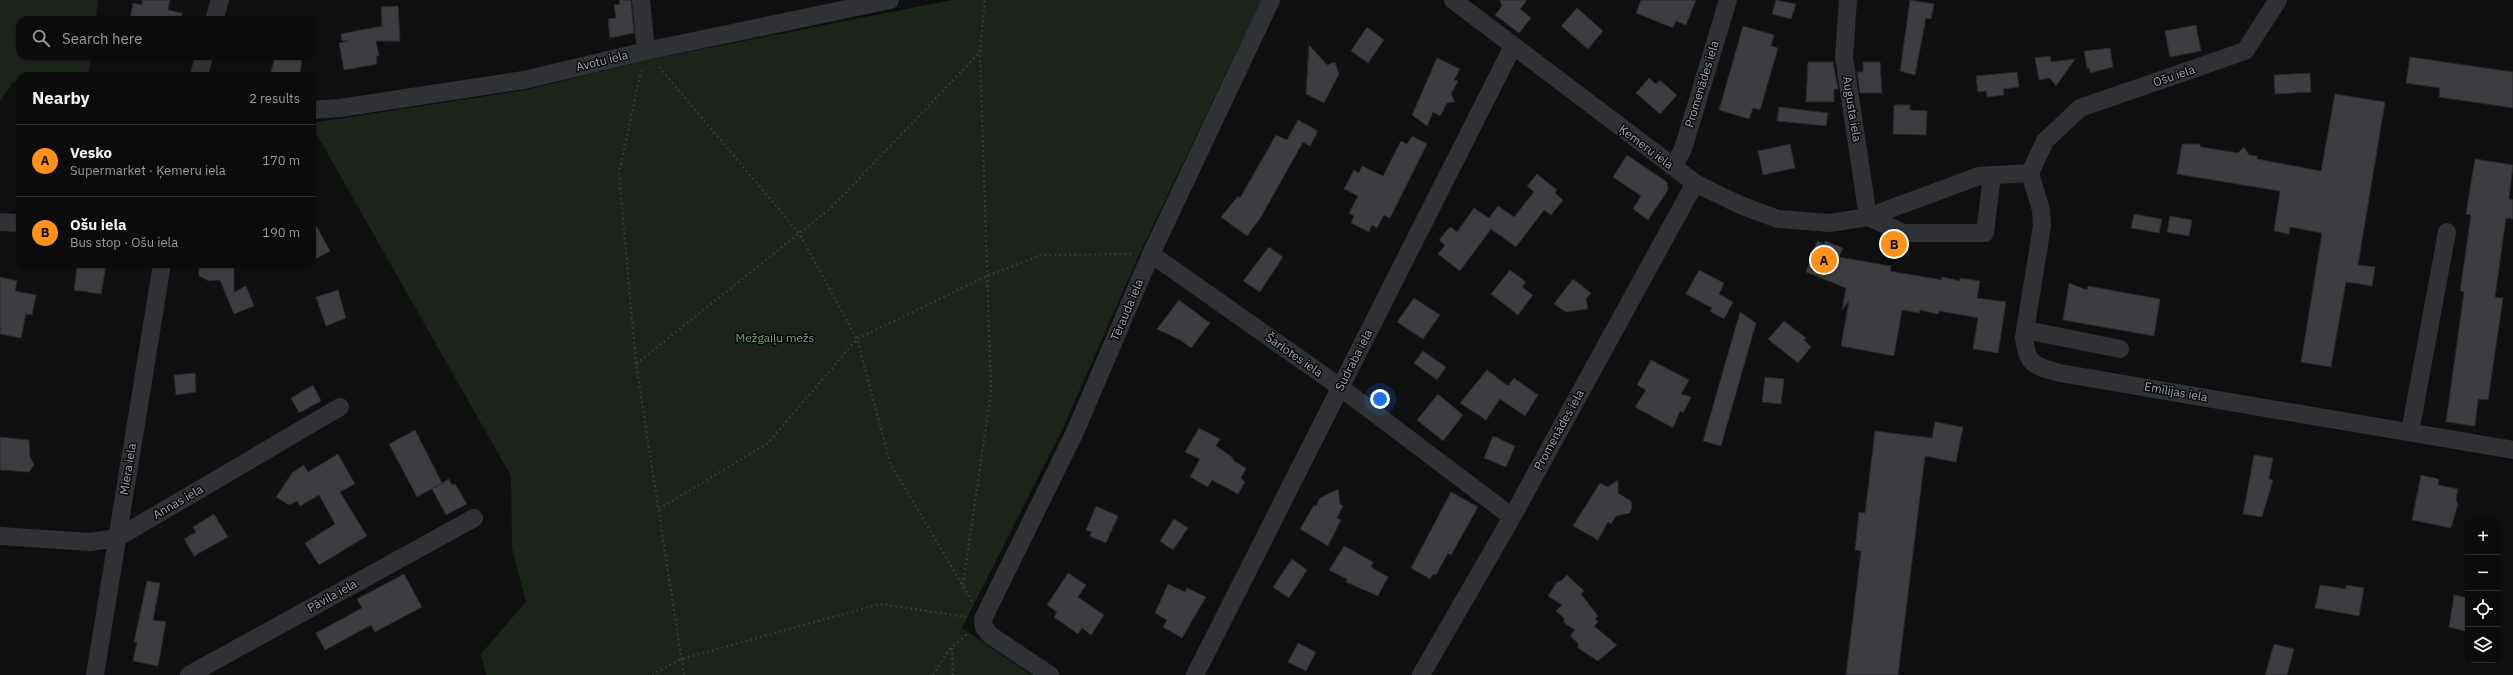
<!DOCTYPE html>
<meta charset="utf-8">
<style>
body{margin:0;font-family:"IBM Plex Sans",sans-serif;background:#141415;color:#f1f3f6}
.controls{position:absolute;right:12px;bottom:12px;display:grid;overflow:hidden;border-radius:8px;box-shadow:0 1px 3px #0004}
.controls button{width:36px;height:36px;display:grid;place-items:center;padding:0;border:0;border-bottom:1px solid #2b2b2d;background:#0b0b0c;color:#f1f3f6;font:20px sans-serif}
.you{position:absolute;left:1380px;top:399px;width:14px;height:14px;margin:-10px;border:3px solid #fff;border-radius:50%;background:#1a73e8;box-shadow:0 0 0 6px #1a73e833}
.badge{display:grid;place-items:center;width:26px;height:26px;border-radius:50%;background:#fe9119;color:#111;font-size:13px;font-weight:700}
.pin{position:absolute;translate:-50% -50%;border:2px solid #fff;box-shadow:0 1px 4px #0006}
.list{margin:0;padding:0;list-style:none}
h2{display:flex;justify-content:space-between;align-items:center;height:52px;margin:0;padding:0 16px;font-size:17px}
h2 small{font-size:13px;font-weight:400;color:#9a9b9d}
.list li{display:grid;grid-template-columns:26px 1fr auto;gap:12px;align-items:center;box-sizing:border-box;height:72px;padding:0 16px;border-top:1px solid #2b2b2d}
.list b{display:block;font-size:15px;white-space:nowrap}
.list p{margin:0;font-size:13px;white-space:nowrap;color:#9a9b9d}
.list em{font-size:13px;font-style:normal;color:#9a9b9d}
.icon{flex:none;width:22px;height:22px;fill:none;stroke:currentColor;stroke-width:2;stroke-linecap:round;stroke-linejoin:round}
.map{position:relative;flex:none;width:2513px;height:675px;overflow:hidden}
.search{position:absolute;background:#0b0b0c;box-shadow:0 1px 3px #0004;left:16px;top:16px;width:300px;height:44px;display:flex;align-items:center;gap:10px;box-sizing:border-box;padding:0 14px;border-radius:12px;color:#9a9b9d;font-size:15px}
.panel{position:absolute;background:#0b0b0c;box-shadow:0 1px 3px #0004;left:16px;top:72px;width:300px;height:196px;border-radius:12px}
.map>svg:first-child{display:block}
.green{fill:#1b231b}
.building{fill:#3b3d40;stroke:#29292c}
.lines{fill:none;stroke-linecap:round;stroke-linejoin:round}
.path{stroke:#35383c;stroke-width:2.5;stroke-dasharray:2 3;stroke-linecap:butt}
.minor{stroke:#2f3135;stroke-width:18}
.labels{text-anchor:middle;stroke-width:3;stroke-linejoin:round;paint-order:stroke}
.street-label{font-size:12px;fill:#9fa7b2;stroke:#0a0a0b}
.park-label{font-size:12px;fill:#779f74;stroke:#0a0a0b}
</style>
<div class="map">
<svg width="2513" height="675" viewBox="0 0 2513 675">
<rect width="100%" height="100%" fill="#0f0f10"/>
<!-- green -->
<path class="green" d="M0 0H98L96 20H20V56H91L88 76H20V82L12 83 0 101Z
M952 0H1261L1139 255 1063 428 962 628 1031 675H486L481 654 526 602 512 548 511 476 312 126V123L526 90 647 60Z"/>
<!-- building -->
<path class="building" d="M142 0H170L168 10 182 13 181 20H130L133 3 142 5Z
M619 0H631L634 33 610 38 608 19 616 18 614 5 620 4Z
M1500 0H1527L1520 9 1531 18 1519 33 1495 15 1502 6Z
M1641 0H1696L1686 25 1676 21 1673 28 1636 13Z
M1776 0 1796 4 1791 19 1772 14Z
M1910 0 1934 4 1931 19 1926 18 1915 75 1900 71Z
M398 6 400 41H376L379 56H376L377 64 344 70 339 43 348 41H342L341 34 382 26 381 7Z
M1577 8 1603 31 1588 49 1561 26Z
M2196 25 2201 51 2170 57 2165 31Z
M1743 26 1774 35 1771 46 1778 48 1760 110 1753 108 1749 119 1719 110Z
M1367 27 1384 40 1368 63 1351 51Z
M1309 45 1327 65 1335 62 1339 74 1324 103 1306 94Z
M2110 48 2113 67 2090 73 2089 68H2087L2084 51Z
M275 56H302L300 76H270Z
M2050 56 2051 62 2075 59 2056 86 2050 78 2039 80 2035 58Z
M2410 57 2513 72V108L2439 97 2440 88 2406 83Z
M1437 58 1460 69 1454 80 1458 81 1451 94 1455 102 1447 103 1440 116 1433 112 1427 126 1412 115Z
M1808 62H1833L1838 89H1834V102H1806Z
M1863 62H1880L1882 93H1860L1857 72H1863Z
M2017 72 2019 87 2003 89 2004 95 1987 97 1986 91 1978 92 1976 76Z
M2310 73 2311 92 2275 94 2274 75Z
M1649 78 1656 84 1660 80 1677 95 1660 114 1636 93Z
M2335 94 2385 102 2358 265 2375 267 2372 286 2346 282 2331 367 2301 362 2322 233 2290 227 2289 234 2274 231 2280 191 2177 174 2182 144H2199L2201 147 2238 153 2244 147 2249 155 2257 156V159L2321 171Z
M1894 105H1910V110L1927 111 1926 135 1893 134Z
M1779 107 1828 113 1826 126 1777 121Z
M1298 120 1318 131 1310 146 1303 142 1261 217 1247 236 1221 217 1238 196 1240 198 1276 135 1287 140Z
M1412 136 1427 144 1390 218 1384 215 1377 228 1372 225 1369 232 1351 223 1354 216 1349 213 1358 196 1344 189 1354 170 1359 173 1362 166 1383 176 1401 141 1407 144Z
M1790 144 1795 168 1763 175 1758 151Z
M1627 155 1667 182 1668 190 1648 220 1633 209 1641 196 1613 177Z
M2475 159 2513 165 2509 199 2513 200V219L2506 218 2495 297 2503 298 2488 400 2478 399 2475 426 2446 422 2464 292 2460 291 2471 215 2466 214Z
M1537 174 1557 190 1555 193 1563 200 1551 215 1544 210 1516 247 1491 229 1460 271 1438 254 1445 245 1439 240 1448 229 1451 227 1457 232 1474 208 1489 218 1498 206 1514 217 1534 192 1527 186Z
M2134 214 2162 219 2159 233 2131 228Z
M2170 216 2192 220 2189 236 2167 232Z
M312 218 330 251 312 261Z
M1817 241 1824 244 1825 241 1843 248 1839 257 1891 266 1890 271 1942 280V277L1960 281V278L1980 281 1977 298 2006 302 1998 353 1973 349 1978 318 1939 311 1938 314 1920 310V313L1902 310 1894 356 1841 346 1849 301 1842 310 1846 288 1806 272Z
M1269 247 1283 257 1260 292 1243 281Z
M82 264H106L101 294 74 290 77 267 82 268Z
M199 264H234V292L246 286 254 306 234 314 220 280 209 281 199 276Z
M1510 270 1526 282 1522 287 1533 295 1518 315 1491 294Z
M1699 270 1724 283 1719 294 1733 302 1724 319 1710 311 1712 308 1686 294Z
M0 277 17 281 15 291 36 295 32 315 26 314 21 338 0 334Z
M1573 279 1591 293 1586 299 1588 309 1566 312 1554 304Z
M2069 283 2087 290 2088 286 2160 299 2154 336 2063 320Z
M338 290 346 318 326 326 316 297Z
M1414 298 1440 315 1423 339 1397 322Z
M1179 300 1210 323 1191 348 1180 340 1157 329Z
M1740 312 1756 323 1721 446 1703 441Z
M1784 321 1806 338 1804 340 1811 347 1798 363 1768 339Z
M1423 351 1446 367 1437 380 1414 363Z
M1651 360 1689 380 1681 394 1691 397 1683 413 1680 411 1673 428 1635 407 1646 390 1637 385Z
M1487 370 1508 386 1514 378 1538 395 1525 416 1500 399 1486 420 1460 403Z
M195 373 196 392 176 395 174 375Z
M1765 377 1784 379 1781 404 1762 402Z
M313 385 321 401 299 413 291 398Z
M1438 394 1463 415 1443 441 1417 420Z
M1935 422 1963 427 1956 462 1925 456 1898 675H1846L1861 551 1855 550 1859 512 1865 513 1875 431 1932 438Z
M1199 428 1220 439 1216 446 1232 457 1234 461 1246 468 1241 478 1245 482 1238 494 1212 480 1208 487 1190 477 1200 459 1185 452Z
M415 430 442 483 417 497 389 444Z
M1493 436 1515 446 1506 467 1484 458Z
M0 437 29 440 30 457 34 465 29 472 0 470Z
M338 454 355 484 340 492 367 536 319 565 305 543 335 524 319 495 300 506 297 501 289 505 276 497 292 473 304 465 308 472Z
M2254 455 2273 458 2269 479 2273 480 2262 517 2243 514Z
M2421 475 2439 479 2438 485 2458 489 2456 500 2458 504 2451 528 2412 520Z
M449 479 452 485 455 484 467 504 446 515 432 489Z
M1618 480V493L1631 501 1632 507 1630 513 1616 516 1611 524 1608 522 1598 540 1573 526 1600 483 1608 487Z
M1338 489 1340 504 1343 506 1337 518 1341 520 1328 546 1300 529 1314 505 1316 506 1320 498Z
M1451 492 1478 507 1455 548 1451 555 1448 553 1436 575 1433 574 1430 579 1411 568Z
M1096 506 1118 516 1106 543 1090 536 1092 532 1086 530Z
M214 514 228 537 194 556 184 539 196 532 193 527Z
M1174 519 1188 528 1173 550 1160 541Z
M1344 546 1373 562 1371 567 1388 577 1378 596 1346 582 1347 579 1329 570Z
M1292 559 1307 570 1289 598 1273 587Z
M1068 573 1086 585 1078 597 1104 615 1091 635 1082 628 1078 634 1054 617 1057 612 1047 605Z
M404 574 422 607 375 632 371 625 325 650 316 633 362 608 357 599Z
M1567 575 1584 591 1581 594 1584 598 1598 616 1595 619 1598 622 1594 626 1617 645 1598 661 1578 648V643L1570 636 1575 630 1564 623V618L1556 611 1562 605 1548 596 1557 582 1561 581Z
M147 581 160 583 153 620 166 622 158 666 133 661 137 642H134Z
M1168 584 1185 592 1187 588 1206 597 1182 638 1163 627 1167 620 1155 613Z
M2320 585 2346 589V585L2364 588 2359 616 2315 608Z
M2454 595 2468 598V632L2449 627Z
M1298 643 1316 652 1306 671 1288 662Z
M2274 644 2294 649 2287 675H2265Z"/>
<g class="lines">
<!-- path -->
<path class="path" d="M659 67 799 233 857 339 890 463 972 601
M636 364 619 173 641 71
M659 509 768 443 857 339 987 276 1041 255 1132 254
M963 585 991 392 980 53
M652 675 681 659 880 604 966 617
M684 675 636 364 832 207 980 52 985 0
M933 675 951 647
M953 675 952 647 968 633"/>
<!-- minor -->
<path class="minor" d="M641 0 646 51
M1453 0 1695 183 1740 205 1778 219 1830 223 1868 217 1979 176 2030 173
M1848 0 1844 57 1868 217
M214 20 220 0
M199 76 204 56
M312 110 340 108 524 80 646 51 890 0
M1673 167 1683 149 1728 0
M2030 173 2041 210 2042 226 2024 337C2027 366 2035 366 2060 373L2513 450
M2030 173 2045 141 2080 108 2245 51 2278 0
M1868 217 1904 233H1985L1992 175
M0 222 20 223
M1151 254 1340 387 1512 517
M2026 330 2120 349
M2410 432 2447 232
M0 536 90 542 117 538 340 407
M95 675 162 264
M189 675 474 518
M1050 675 990 635 984 627 983 619 1075 432 1151 254 1271 0
M1195 675 1513 46
M1421 675 1512 517 1695 183"/>
</g>
<g class="labels">
<!-- street labels -->
<g class="street-label">
<text transform="translate(602 61) rotate(-14)" y="4">Avotu iela</text>
<text transform="translate(2174 76) rotate(-19)" y="4">Ošu iela</text>
<text transform="translate(1702 84) rotate(-73)" y="4">Promenādes iela</text>
<text transform="translate(1852 109) rotate(81)" y="4">Augusta iela</text>
<text transform="translate(1646 147) rotate(37)" y="4">Ķemeru iela</text>
<text transform="translate(1127 310) rotate(-67)" y="4">Tērauda iela</text>
<text transform="translate(1294 355) rotate(35)" y="4">Šarlotes iela</text>
<text transform="translate(1354 360) rotate(-63)" y="4">Sudraba iela</text>
<text transform="translate(2176 392) rotate(10)" y="4">Emīlijas iela</text>
<text transform="translate(1559 430) rotate(-61)" y="4">Promenādes iela</text>
<text transform="translate(128 469) rotate(-81)" y="4">Miera iela</text>
<text transform="translate(178 502) rotate(-30)" y="4">Annas iela</text>
<text transform="translate(332 596) rotate(-29)" y="4">Pāvila iela</text>
</g>
<!-- park labels -->
<g class="park-label">
<text x="775" y="342">Mežgaiļu mežs</text>
</g>
</g>
</svg>
<div class="controls">
<button>+</button>
<button>−</button>
<button><svg class="icon" aria-label="locate" viewBox="0 0 24 24"><circle cx="12" cy="12" r="6"/><path d="M12 2v4M12 18v4M2 12h4M18 12h4"/></svg></button>
<button><svg class="icon" aria-label="layers" viewBox="0 0 24 24"><path d="M12 4l9 5-9 5-9-5zM3 14l9 5 9-5"/></svg></button>
</div>
<div class="you"></div>
<div class="pin badge" style="left:1824px;top:260px">A</div>
<div class="pin badge" style="left:1894px;top:244px">B</div>
<div class="search"><svg class="icon" aria-label="search" viewBox="0 0 24 24"><circle cx="10" cy="10" r="6"/><path d="M15 15l6 6"/></svg>Search here</div>
<section class="panel">
<h2>Nearby<small>2 results</small></h2>
<ul class="list">
<li><span class="badge">A</span><div><b>Vesko</b><p>Supermarket · Ķemeru iela</p></div><em>170 m</em></li>
<li><span class="badge">B</span><div><b>Ošu iela</b><p>Bus stop · Ošu iela</p></div><em>190 m</em></li>
</ul>
</section>
</div>
